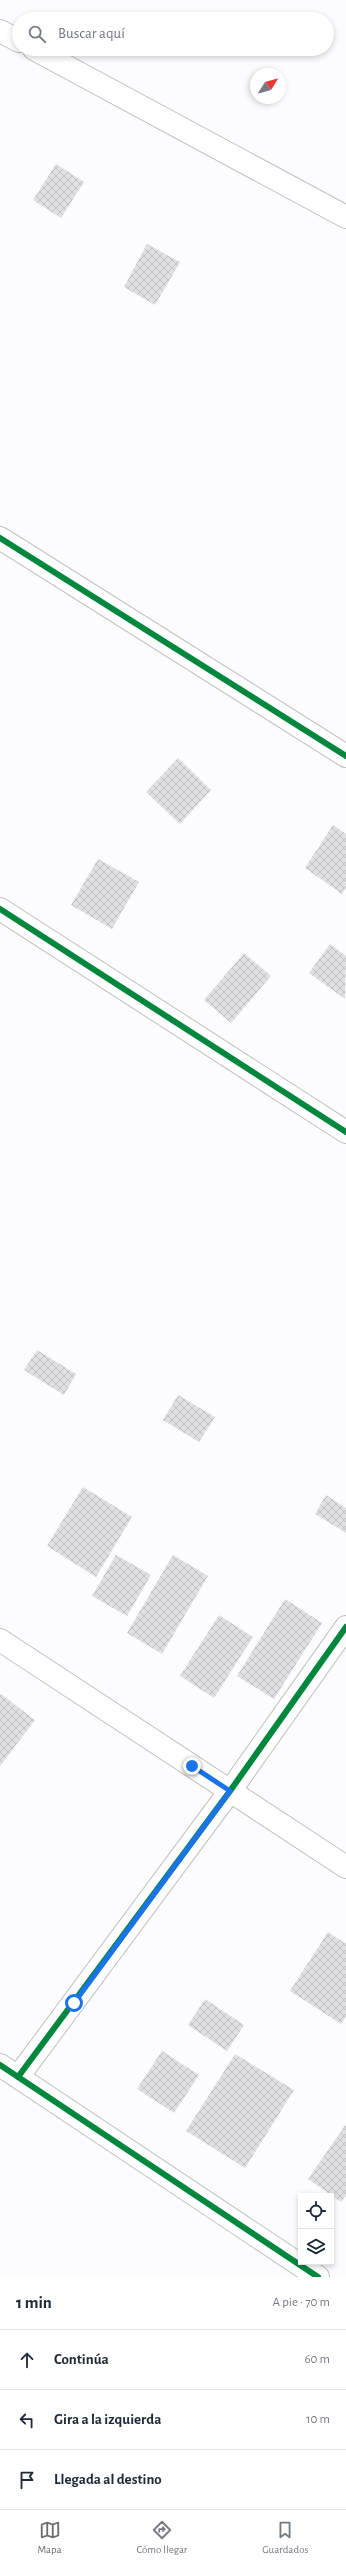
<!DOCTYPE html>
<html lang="es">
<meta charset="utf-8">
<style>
body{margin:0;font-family:"Alegreya Sans",sans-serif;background:#f6f6f7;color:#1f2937}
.controls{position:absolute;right:12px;bottom:12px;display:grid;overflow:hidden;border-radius:0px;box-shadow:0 2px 6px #0003}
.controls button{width:36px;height:36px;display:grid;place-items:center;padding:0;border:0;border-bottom:1px solid #e0e1e3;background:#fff;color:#1f2937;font:20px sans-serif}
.compass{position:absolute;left:250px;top:68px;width:36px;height:36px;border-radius:50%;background:#fff;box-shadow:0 2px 6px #0003;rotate:53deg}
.stop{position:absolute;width:12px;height:12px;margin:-9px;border:3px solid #1a73e8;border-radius:50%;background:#fff}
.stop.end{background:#1a73e8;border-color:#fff;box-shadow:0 1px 4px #0008}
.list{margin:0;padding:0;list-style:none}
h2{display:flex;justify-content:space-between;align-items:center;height:52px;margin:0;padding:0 16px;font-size:17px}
h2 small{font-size:13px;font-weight:400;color:#747a83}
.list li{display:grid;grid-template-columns:26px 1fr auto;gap:12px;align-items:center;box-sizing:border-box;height:60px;padding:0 16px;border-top:1px solid #e0e1e3}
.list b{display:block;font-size:15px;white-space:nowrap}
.list em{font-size:13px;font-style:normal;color:#747a83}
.icon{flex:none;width:22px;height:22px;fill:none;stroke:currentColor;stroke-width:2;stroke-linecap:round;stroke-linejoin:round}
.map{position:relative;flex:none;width:346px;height:2277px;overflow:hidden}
.search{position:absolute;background:#fff;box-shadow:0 2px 6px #0003;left:12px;right:12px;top:12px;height:44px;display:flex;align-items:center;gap:10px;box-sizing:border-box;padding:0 14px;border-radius:22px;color:#747a83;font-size:15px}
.sheet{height:232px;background:#fff}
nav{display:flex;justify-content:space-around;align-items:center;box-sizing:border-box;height:56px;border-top:1px solid #e0e1e3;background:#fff;font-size:11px;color:#747a83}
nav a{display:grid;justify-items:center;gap:2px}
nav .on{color:#6c6c6e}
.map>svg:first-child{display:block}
.building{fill:url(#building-cross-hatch)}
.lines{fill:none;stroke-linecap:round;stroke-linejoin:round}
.street-casing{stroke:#c0c0c2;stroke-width:24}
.street{stroke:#fff;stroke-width:22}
.cycleway-casing{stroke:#fbfbff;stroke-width:8}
.cycleway{stroke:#00873e;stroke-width:6}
.route{stroke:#1a73e8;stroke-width:5}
</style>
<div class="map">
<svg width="346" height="2277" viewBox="0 0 346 2277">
<defs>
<pattern id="building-cross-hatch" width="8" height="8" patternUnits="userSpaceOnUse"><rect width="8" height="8" fill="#e0e0e2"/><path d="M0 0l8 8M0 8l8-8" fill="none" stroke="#c0c0c2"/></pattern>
</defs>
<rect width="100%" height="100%" fill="#fcfcfe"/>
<!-- building -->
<path class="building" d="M56 164 84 182 61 218 33 200Z
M147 244 180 262 155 305 124 287Z
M178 758 211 790 180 824 146 792Z
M333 825 346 834V887L342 894 305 868Z
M98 859 139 882 112 929 71 905Z
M330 944 346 956 345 999 309 973Z
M244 953 271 976 231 1023 204 1000Z
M37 1350 76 1374 64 1395 24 1370Z
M178 1395 215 1417 199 1442 163 1420Z
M83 1487 132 1517 96 1577 47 1546Z
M326 1495 346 1508V1533L315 1514Z
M116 1555 151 1575 127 1616 92 1596Z
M173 1555 208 1576 162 1654 127 1633Z
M285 1599 322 1623 274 1699 237 1676Z
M219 1615 253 1637 214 1698 180 1676Z
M1 1694 35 1720 0 1766V1695Z
M328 1932 346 1944V2016L341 2024 290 1991Z
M205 1999 244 2025 227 2051 188 2025Z
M162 2051 199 2075 174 2113 137 2089Z
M235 2054 294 2090 245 2168 186 2131Z
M346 2124V2196L341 2202 308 2179Z"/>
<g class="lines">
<defs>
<path id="street" d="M0 31 19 41
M34 49 346 217
M0 538 346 756
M0 909 346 1132
M0 1640 346 1867
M0 2065 318 2277
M18 2077 230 1791 346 1627"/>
</defs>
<!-- street casing -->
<use href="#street" class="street-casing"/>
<!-- street -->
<use href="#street" class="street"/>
<defs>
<path id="cycleway" d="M0 538 346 756
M0 909 346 1132
M0 2065 318 2277
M18 2077 230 1791 346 1627"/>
</defs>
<!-- cycleway casing -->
<use href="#cycleway" class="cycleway-casing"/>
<!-- cycleway -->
<use href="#cycleway" class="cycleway"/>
</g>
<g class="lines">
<!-- route -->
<path class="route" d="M74 2003 230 1791 192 1766"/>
</g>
</svg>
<div class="controls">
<button><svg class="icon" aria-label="locate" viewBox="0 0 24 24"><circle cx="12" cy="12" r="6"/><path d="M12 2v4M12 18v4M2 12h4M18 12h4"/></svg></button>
<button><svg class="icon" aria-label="layers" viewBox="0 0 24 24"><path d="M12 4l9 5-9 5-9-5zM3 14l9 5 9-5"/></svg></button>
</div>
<svg class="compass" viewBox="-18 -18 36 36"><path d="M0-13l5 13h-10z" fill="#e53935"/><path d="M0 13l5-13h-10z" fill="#747a83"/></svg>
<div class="stop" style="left:74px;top:2003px"></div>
<div class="stop end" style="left:192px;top:1766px"></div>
<div class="search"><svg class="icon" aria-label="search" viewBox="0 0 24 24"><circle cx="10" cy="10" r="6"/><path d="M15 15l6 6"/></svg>Buscar aquí</div>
</div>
<section class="sheet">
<h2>1 min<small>A pie · 70 m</small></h2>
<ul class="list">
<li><svg class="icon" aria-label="ahead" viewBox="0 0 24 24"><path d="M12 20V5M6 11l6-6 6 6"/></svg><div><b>Continúa</b></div><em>60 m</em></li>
<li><svg class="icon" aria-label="left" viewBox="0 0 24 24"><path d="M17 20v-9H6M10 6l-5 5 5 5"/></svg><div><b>Gira a la izquierda</b></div><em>10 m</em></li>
<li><svg class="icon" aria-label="arrive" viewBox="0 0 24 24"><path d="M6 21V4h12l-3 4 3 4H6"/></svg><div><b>Llegada al destino</b></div></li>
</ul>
</section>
<nav>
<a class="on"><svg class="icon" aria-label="map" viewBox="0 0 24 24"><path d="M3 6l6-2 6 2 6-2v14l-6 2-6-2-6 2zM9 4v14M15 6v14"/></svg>Mapa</a>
<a><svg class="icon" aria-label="directions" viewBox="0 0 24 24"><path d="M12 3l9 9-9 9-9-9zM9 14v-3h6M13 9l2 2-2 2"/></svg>Cómo llegar</a>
<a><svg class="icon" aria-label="saved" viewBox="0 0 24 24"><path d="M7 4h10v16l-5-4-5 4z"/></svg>Guardados</a>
</nav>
